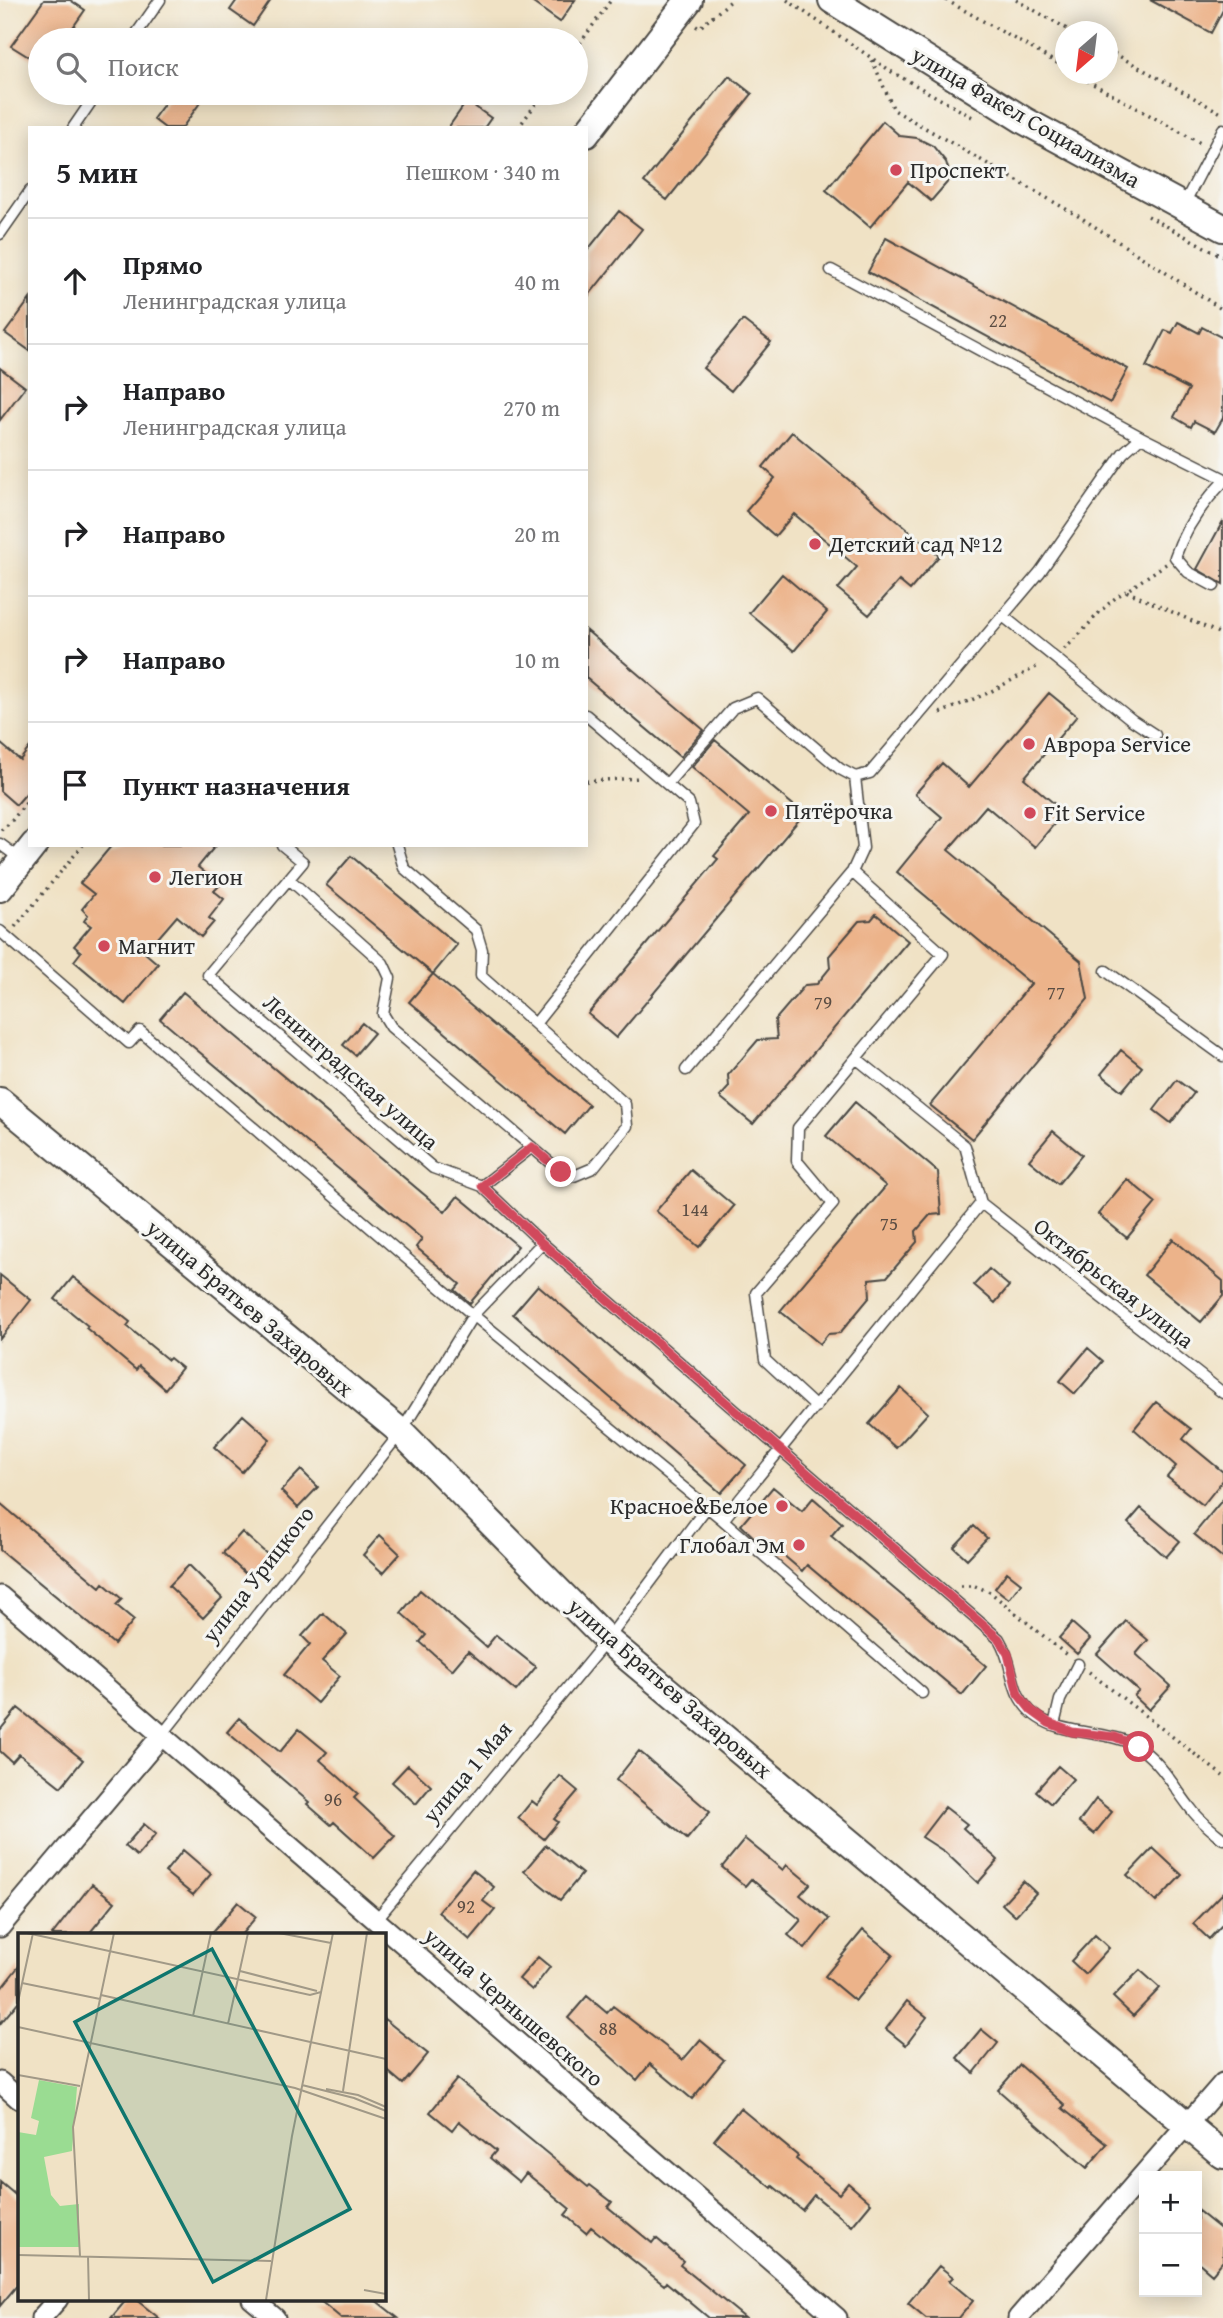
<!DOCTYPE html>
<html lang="ru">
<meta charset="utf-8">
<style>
body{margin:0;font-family:"Gentium Book Plus",serif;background:#f6f6f6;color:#202124}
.controls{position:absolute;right:21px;bottom:21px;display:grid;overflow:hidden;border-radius:0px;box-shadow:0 4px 18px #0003}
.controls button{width:63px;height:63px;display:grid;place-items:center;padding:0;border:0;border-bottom:2px solid #e0e0e0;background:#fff;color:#202124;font:35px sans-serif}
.compass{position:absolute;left:1055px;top:21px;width:63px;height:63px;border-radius:50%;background:#fff;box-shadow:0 4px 18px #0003;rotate:208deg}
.stop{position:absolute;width:21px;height:21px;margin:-16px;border:5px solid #d1495b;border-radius:50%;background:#fff}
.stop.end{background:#d1495b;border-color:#fff;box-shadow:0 2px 7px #0008}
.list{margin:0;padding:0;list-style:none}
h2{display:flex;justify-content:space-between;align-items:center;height:91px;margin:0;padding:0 28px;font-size:30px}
h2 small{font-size:23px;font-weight:400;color:#757577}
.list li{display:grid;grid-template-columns:46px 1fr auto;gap:21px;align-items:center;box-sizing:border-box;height:126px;padding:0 28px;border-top:2px solid #e0e0e0}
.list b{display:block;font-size:26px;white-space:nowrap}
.list p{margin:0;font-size:23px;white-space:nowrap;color:#757577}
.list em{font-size:23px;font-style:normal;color:#757577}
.icon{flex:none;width:38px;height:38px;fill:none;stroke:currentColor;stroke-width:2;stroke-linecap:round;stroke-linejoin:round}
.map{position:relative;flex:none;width:1223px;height:2318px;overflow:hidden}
.search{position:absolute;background:#fff;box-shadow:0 4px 18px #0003;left:28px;top:28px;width:560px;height:77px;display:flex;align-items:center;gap:18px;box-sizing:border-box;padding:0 24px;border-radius:38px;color:#757577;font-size:26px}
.panel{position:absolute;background:#fff;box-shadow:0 4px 18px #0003;left:28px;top:126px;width:560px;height:721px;border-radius:0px}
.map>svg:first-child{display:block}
.building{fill:#ecb38a}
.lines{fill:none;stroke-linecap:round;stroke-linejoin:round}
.service-casing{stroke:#494642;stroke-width:13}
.minor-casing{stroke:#494642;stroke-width:23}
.secondary-casing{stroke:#494642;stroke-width:30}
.path{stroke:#494642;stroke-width:3.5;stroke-dasharray:2 5;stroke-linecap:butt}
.service{stroke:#fff;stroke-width:10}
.minor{stroke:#fff;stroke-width:19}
.secondary{stroke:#fff;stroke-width:26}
.route{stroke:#d1495b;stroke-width:9}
.poi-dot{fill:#d1495b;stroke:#f6f6f2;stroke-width:2.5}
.labels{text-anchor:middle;stroke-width:6;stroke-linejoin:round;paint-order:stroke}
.number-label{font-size:19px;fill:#5b4d43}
.street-label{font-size:23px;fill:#2b2b2b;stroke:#f6f6f2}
.poi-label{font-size:23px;fill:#2b2b2b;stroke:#f6f6f2;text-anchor:start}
.inset-road{fill:none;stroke:#a19987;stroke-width:2}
.view{fill:#0f766e;fill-opacity:0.15;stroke:#0f766e;stroke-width:3.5}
.inset-edge{fill:none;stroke:#2b2b2b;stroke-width:3.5}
</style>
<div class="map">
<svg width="1223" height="2318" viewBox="0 0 1223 2318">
<rect width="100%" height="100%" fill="#f6f6f2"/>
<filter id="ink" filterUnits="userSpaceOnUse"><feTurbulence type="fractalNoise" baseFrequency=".0143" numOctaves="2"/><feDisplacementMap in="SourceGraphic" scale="14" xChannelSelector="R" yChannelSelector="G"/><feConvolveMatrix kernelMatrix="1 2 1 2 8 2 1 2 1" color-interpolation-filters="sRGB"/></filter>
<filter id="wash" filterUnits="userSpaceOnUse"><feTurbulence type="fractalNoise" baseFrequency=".00686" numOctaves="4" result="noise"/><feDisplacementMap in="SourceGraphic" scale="28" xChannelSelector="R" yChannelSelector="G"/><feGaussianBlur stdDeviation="1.57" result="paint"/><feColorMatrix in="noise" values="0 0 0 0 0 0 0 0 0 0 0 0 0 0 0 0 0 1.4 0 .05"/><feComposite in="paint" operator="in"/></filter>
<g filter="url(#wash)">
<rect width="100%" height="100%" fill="#f0e2c5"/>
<g id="blocks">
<!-- building -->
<path class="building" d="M44 0H70L85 10 64 40H40V64L11 46Z
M237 0H271L253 26 230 10Z
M529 0H575L560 22Z
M1150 0H1223V10L1211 33Z
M729 76 752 94 667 200 644 182Z
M172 93H207L182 128H165L153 119Z
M467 101 491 118 484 128H448Z
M883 121 900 136 917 138 933 146 946 162 951 178 931 201 908 182 870 227 826 190Z
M619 211 642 229 586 299V252Z
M886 238 1128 369 1110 403 868 272Z
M30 299V351L5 333Z
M743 320 771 342 731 391 703 368Z
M1178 322 1199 333 1202 327 1223 338V418L1215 432 1194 421 1191 427 1174 417 1189 389 1146 367 1165 330 1172 333Z
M0 368 25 387 0 420Z
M792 432 939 556 910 590 899 581 869 615 838 589 857 567 824 539 794 514 775 536 746 511 775 478 763 467Z
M1223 521V584L1197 569Z
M782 574 827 612 794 651 749 613Z
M586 630 704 730 680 757 586 678Z
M1049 693 1077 716 1024 778 1064 812 1035 847 986 806 948 850 1081 961 1088 999 972 1139 930 1105 1031 984 897 872 942 817 915 794 942 763 969 787Z
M715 740 804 814 616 1038 588 1014 718 859 714 856 749 815 692 767Z
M0 743 20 760 30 747V789L16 805 0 791Z
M112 845H216L198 867 220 885 214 891 224 899 209 918 214 922 201 937 177 916 145 953 158 964 125 1004 74 961 81 952 74 946 91 926 84 921 88 915 82 909 94 894 80 883Z
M351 856 457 945 433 974 326 885Z
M876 914 908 941 753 1124 720 1097 729 1087 728 1075 758 1040 777 1039 775 1020 805 985 817 984 830 968 829 956 859 921 871 920Z
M433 974 589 1105 565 1134 409 1002Z
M183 992 445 1212 458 1196 518 1246 470 1303 455 1290 460 1284 416 1247 422 1239 160 1019Z
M362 1023 374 1033 355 1055 343 1045Z
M1121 1050 1142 1067 1122 1091 1101 1074Z
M1177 1080 1194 1093 1171 1123 1154 1110Z
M855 1102 938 1172 941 1214 930 1215 916 1231 917 1242 887 1277 869 1279 870 1297 840 1333 828 1334 820 1344 780 1311 886 1186 826 1136Z
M1053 1131 1082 1155 1058 1184 1029 1160Z
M691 1170 734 1206 699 1247 656 1211Z
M1127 1179 1156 1203 1127 1238 1098 1214Z
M1173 1239 1223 1281V1296L1201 1322 1144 1275Z
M989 1269 1009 1286 995 1303 974 1285Z
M0 1275 31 1300 0 1339Z
M73 1277 130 1322 127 1326 168 1360 170 1358 182 1368 165 1389 139 1366 136 1370 86 1328 88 1326 55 1299Z
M538 1285 746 1465 721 1493 513 1314Z
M1088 1348 1103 1361 1075 1394 1060 1381Z
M901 1388 928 1413 896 1448 869 1424Z
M1156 1402 1191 1429 1183 1439 1223 1472V1480L1203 1505 1167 1477 1176 1466 1134 1429Z
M243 1415 270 1439 242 1472 214 1447Z
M301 1470 318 1487 298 1508 281 1491Z
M773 1487 802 1511 813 1498 842 1523 831 1536 986 1666 962 1695 807 1565 802 1571 762 1537 758 1541 741 1525Z
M1223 1499V1558L1194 1534Z
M0 1503 100 1587 103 1583 122 1599 116 1605 134 1620 114 1644 0 1550Z
M1141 1508 1180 1541 1166 1557 1128 1523Z
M974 1526 987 1538 967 1559 954 1547Z
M242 1532 268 1555 249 1577 223 1553Z
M380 1535 400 1554 383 1573 363 1555Z
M189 1565 222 1598 203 1618 169 1586Z
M1007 1572 1021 1583 1009 1599 995 1588Z
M420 1590 486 1647 496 1635 536 1667 516 1691 468 1651 452 1670 420 1642 426 1635 401 1613Z
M323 1613 347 1634 322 1661 340 1676 317 1703 284 1675 310 1644 302 1636Z
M1126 1621 1148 1640 1136 1654 1171 1686 1149 1710 1134 1696 1139 1691 1097 1654Z
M1072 1623 1090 1639 1077 1654 1059 1638Z
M18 1708 83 1760 61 1787 19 1754 12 1762 0 1751V1730Z
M239 1718 280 1752 299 1729 327 1752 320 1760 358 1794 354 1798 395 1836 374 1858 334 1822 331 1825 307 1804 309 1802 227 1732Z
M639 1751 710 1812 687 1839 616 1780Z
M408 1765 431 1786 416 1804 392 1782Z
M1058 1766 1073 1779 1051 1804 1036 1791Z
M560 1776 578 1791 554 1819 558 1822 544 1839 518 1818 532 1801 537 1805Z
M1096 1799 1112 1812 1094 1834 1079 1822Z
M945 1807 967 1824 963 1828 998 1860 978 1883 945 1852 922 1837Z
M144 1824 156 1834 137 1856 125 1846Z
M745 1839 783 1870 787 1865 810 1884 800 1895 829 1919 805 1949 788 1935 801 1920 751 1879 745 1886 722 1867Z
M546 1845 582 1874 560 1900 524 1871Z
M1153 1848 1182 1875 1156 1902 1127 1875Z
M183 1850 211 1874 193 1895 165 1872Z
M473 1870 494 1887 483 1901 495 1910 470 1940 438 1912Z
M1023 1881 1036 1893 1015 1916 1002 1904Z
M92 1884 115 1902 88 1935H52Z
M1223 1893V1924L1209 1939 1193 1924Z
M238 1902 256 1917 241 1935H210Z
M863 1930 893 1955 855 2001 825 1976Z
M1095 1935 1109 1948 1085 1974 1071 1961Z
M538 1957 550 1967 532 1990 519 1979Z
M19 1966V2001L0 2024V1990Z
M1140 1970 1160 1988 1133 2016 1113 1997Z
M587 1996 607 2013 613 2006 683 2060 700 2040 724 2060 692 2099 650 2064 637 2080 568 2018Z
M907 2001 927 2017 906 2045 886 2029Z
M383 2018 428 2054 403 2084 383 2067Z
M981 2029 998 2043 974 2073 957 2058Z
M1020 2065 1065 2105 1062 2108 1107 2144 1087 2168 998 2090Z
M457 2079 588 2187 590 2185 612 2202 608 2207 652 2243 656 2238 683 2261 680 2265 745 2318H709L666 2282 664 2285 591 2227 586 2233 565 2215 570 2209 526 2173 519 2182 490 2158 496 2151 459 2121 452 2130 430 2112Z
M740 2108 798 2156 796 2159 839 2194 848 2183 871 2203 852 2226 814 2195 802 2210 773 2186 772 2188 714 2140Z
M0 2182 19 2198V2283L0 2306Z
M1197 2210 1223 2231V2261L1212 2274 1197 2261Z
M939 2266 953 2277 949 2281 973 2301 959 2318H926L908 2303Z
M127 2299H135L159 2318H111Z
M318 2299H374L398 2318H341Z"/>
</g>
</g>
<g filter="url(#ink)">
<use href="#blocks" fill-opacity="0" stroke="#494642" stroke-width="2"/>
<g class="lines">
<defs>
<path id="service" d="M132 40 160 0
M73 128 97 93
M1183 206 1223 129
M0 234 30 191
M831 270 1141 437
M1214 586 1188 572 1175 557C1184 530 1203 503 1223 482
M1003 616 1132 720 1155 735
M667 784 733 708 757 698 840 769 855 777 870 773 1040 572 1123 453 1141 437 1223 478
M0 844 22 860
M282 845 303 862 208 975 433 1168 482 1186 542 1243 999 1639C1011 1659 1010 1676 1018 1694 1042 1744 1104 1723 1141 1749 1163 1765 1175 1789 1192 1810 1200 1821 1212 1830 1223 1839
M397 845 404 868 476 930 482 950 481 976 535 1024
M852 872 863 848 855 777
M289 879 383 963 390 978 383 1014 391 1027 561 1172 574 1176 593 1168 627 1126 625 1104 535 1024 694 824 689 803 586 715
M0 931 129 1043 140 1031 473 1315 723 1520
M1106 971 1223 1056
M686 1070 852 872 943 954 856 1058
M482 1186 532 1147
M981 1203 1223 1393
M816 1407 765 1360 756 1293 833 1204 797 1161 798 1128 856 1058 965 1146 981 1203
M922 1693 723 1520 981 1203
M1054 1725 1060 1700 1078 1664
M162 1735 401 1432 473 1315 542 1243
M376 1920 607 1640 707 1507"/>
<path id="minor" d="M0 1596 837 2318
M0 1927 162 1735
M0 2082 19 2099
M252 2299 275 2318
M41 2318 58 2299
M1018 2318 1223 2083"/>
<path id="secondary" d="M832 0 1025 121 1223 228
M586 134 689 0
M0 888 34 845
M0 1101 401 1432 607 1640 1223 2155"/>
</defs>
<!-- service casing -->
<use href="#service" class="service-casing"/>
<!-- minor casing -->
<use href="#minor" class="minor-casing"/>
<!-- secondary casing -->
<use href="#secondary" class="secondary-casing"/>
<!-- path -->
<path class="path" d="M787 0 892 72 974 118
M946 0 1066 68
M1016 0 1073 32
M696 26 699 28 732 0
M576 49 611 0
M1108 50 1223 114
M872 60 894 110 1080 217 1223 310
M1075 74 1200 143
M518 128 544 93
M1148 216 1223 257
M1166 564 1126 591 1223 635
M1064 649C1086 631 1101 605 1126 591
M940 713 988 693 1040 665
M586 781 640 778
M1 830 10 823 30 798
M15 927 83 845
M961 1586H975L990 1592 1069 1657
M1089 1672 1223 1776"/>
<!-- service -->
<use href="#service" class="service"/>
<!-- minor -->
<use href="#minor" class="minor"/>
<!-- secondary -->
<use href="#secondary" class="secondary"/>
</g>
</g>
<g class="lines" filter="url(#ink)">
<!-- route -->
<path class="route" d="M561 1172 532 1147 482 1186 542 1243 999 1639 1008 1654 1018 1694 1031 1710 1049 1723 1072 1732 1115 1737 1139 1747"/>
</g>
<!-- markers -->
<g class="poi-dot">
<circle cx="896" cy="170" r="7"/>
<circle cx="815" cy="544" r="7"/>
<circle cx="1029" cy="744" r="7"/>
<circle cx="771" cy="811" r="7"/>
<circle cx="1030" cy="813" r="7"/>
<circle cx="155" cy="877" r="7"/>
<circle cx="104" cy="946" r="7"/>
<circle cx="782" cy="1506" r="7"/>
<circle cx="799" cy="1545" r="7"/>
</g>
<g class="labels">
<!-- number labels -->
<g class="number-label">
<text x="998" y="327">22</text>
<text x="1056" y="999">77</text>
<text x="823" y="1009">79</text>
<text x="695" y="1216">144</text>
<text x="889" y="1230">75</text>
<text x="333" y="1806">96</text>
<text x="466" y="1913">92</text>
<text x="608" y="2035">88</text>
</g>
<!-- street labels -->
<g class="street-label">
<text transform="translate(1026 117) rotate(30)" y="8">улица Факел Социализма</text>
<text transform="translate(351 1072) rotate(41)" y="8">Ленинградская улица</text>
<text transform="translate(1114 1283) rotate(38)" y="8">Октябрьская улица</text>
<text transform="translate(250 1308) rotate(40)" y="8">улица Братьев Захаровых</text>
<text transform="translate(258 1574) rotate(-52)" y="8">улица Урицкого</text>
<text transform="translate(670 1688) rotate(41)" y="8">улица Братьев Захаровых</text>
<text transform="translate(467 1772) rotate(-50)" y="8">улица 1 Мая</text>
<text transform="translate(514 2007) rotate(41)" y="8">улица Чернышевского</text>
</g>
<!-- poi labels -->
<g class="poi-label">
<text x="910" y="178">Проспект</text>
<text x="829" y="552">Детский сад №12</text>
<text x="1043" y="752">Аврора Service</text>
<text x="785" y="819">Пятёрочка</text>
<text x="1044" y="821">Fit Service</text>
<text x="169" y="885">Легион</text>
<text x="118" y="954">Магнит</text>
<text x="768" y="1514" text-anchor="end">Красное&amp;Белое</text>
<text x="785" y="1553" text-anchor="end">Глобал Эм</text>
</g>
</g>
<!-- overview -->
<g transform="translate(18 1933)">
<rect width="368" height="368" fill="#f0e2c5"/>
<path d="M21 147 59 154 54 218 26 224 33 262 42 273 61 271V314H0V199L18 202 21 188 13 185Z" fill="#9adc92"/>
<path class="inset-road" d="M9 0 292 62 303 59M261 0 313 10M222 38 299 58M4 50 82 66M83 62 368 126M0 69 15 0M175 83 193 0M210 91 230 0M0 94 277 155 368 186M0 142 62 153M284 152 336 165 368 178M308 156 340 162 368 174M325 158 349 0M0 322 253 328M62 323 55 194 96 0M70 323 71 367M346 357 368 361M248 367 274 203 315 0"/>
<path class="view" d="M194 16 332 276 195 349 57 89Z"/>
<rect width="368" height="368" class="inset-edge"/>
</g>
</svg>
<div class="controls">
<button>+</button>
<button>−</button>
</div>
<svg class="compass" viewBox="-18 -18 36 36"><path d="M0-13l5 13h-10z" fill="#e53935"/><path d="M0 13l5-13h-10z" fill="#757577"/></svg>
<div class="stop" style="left:1139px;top:1747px"></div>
<div class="stop end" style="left:561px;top:1172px"></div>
<div class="search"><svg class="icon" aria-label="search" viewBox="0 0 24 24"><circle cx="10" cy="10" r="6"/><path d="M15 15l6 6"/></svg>Поиск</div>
<section class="panel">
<h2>5 мин<small>Пешком · 340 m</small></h2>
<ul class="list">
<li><svg class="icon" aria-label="ahead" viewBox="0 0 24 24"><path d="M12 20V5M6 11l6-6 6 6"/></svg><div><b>Прямо</b><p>Ленинградская улица</p></div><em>40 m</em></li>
<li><svg class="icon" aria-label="right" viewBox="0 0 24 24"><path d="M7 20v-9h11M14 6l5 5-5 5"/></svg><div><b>Направо</b><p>Ленинградская улица</p></div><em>270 m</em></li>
<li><svg class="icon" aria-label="right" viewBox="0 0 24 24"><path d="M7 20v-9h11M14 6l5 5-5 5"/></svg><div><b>Направо</b></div><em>20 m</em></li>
<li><svg class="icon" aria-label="right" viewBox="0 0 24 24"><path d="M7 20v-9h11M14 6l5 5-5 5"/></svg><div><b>Направо</b></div><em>10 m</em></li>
<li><svg class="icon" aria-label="arrive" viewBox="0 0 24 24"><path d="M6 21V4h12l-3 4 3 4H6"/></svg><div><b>Пункт назначения</b></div></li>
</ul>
</section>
</div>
